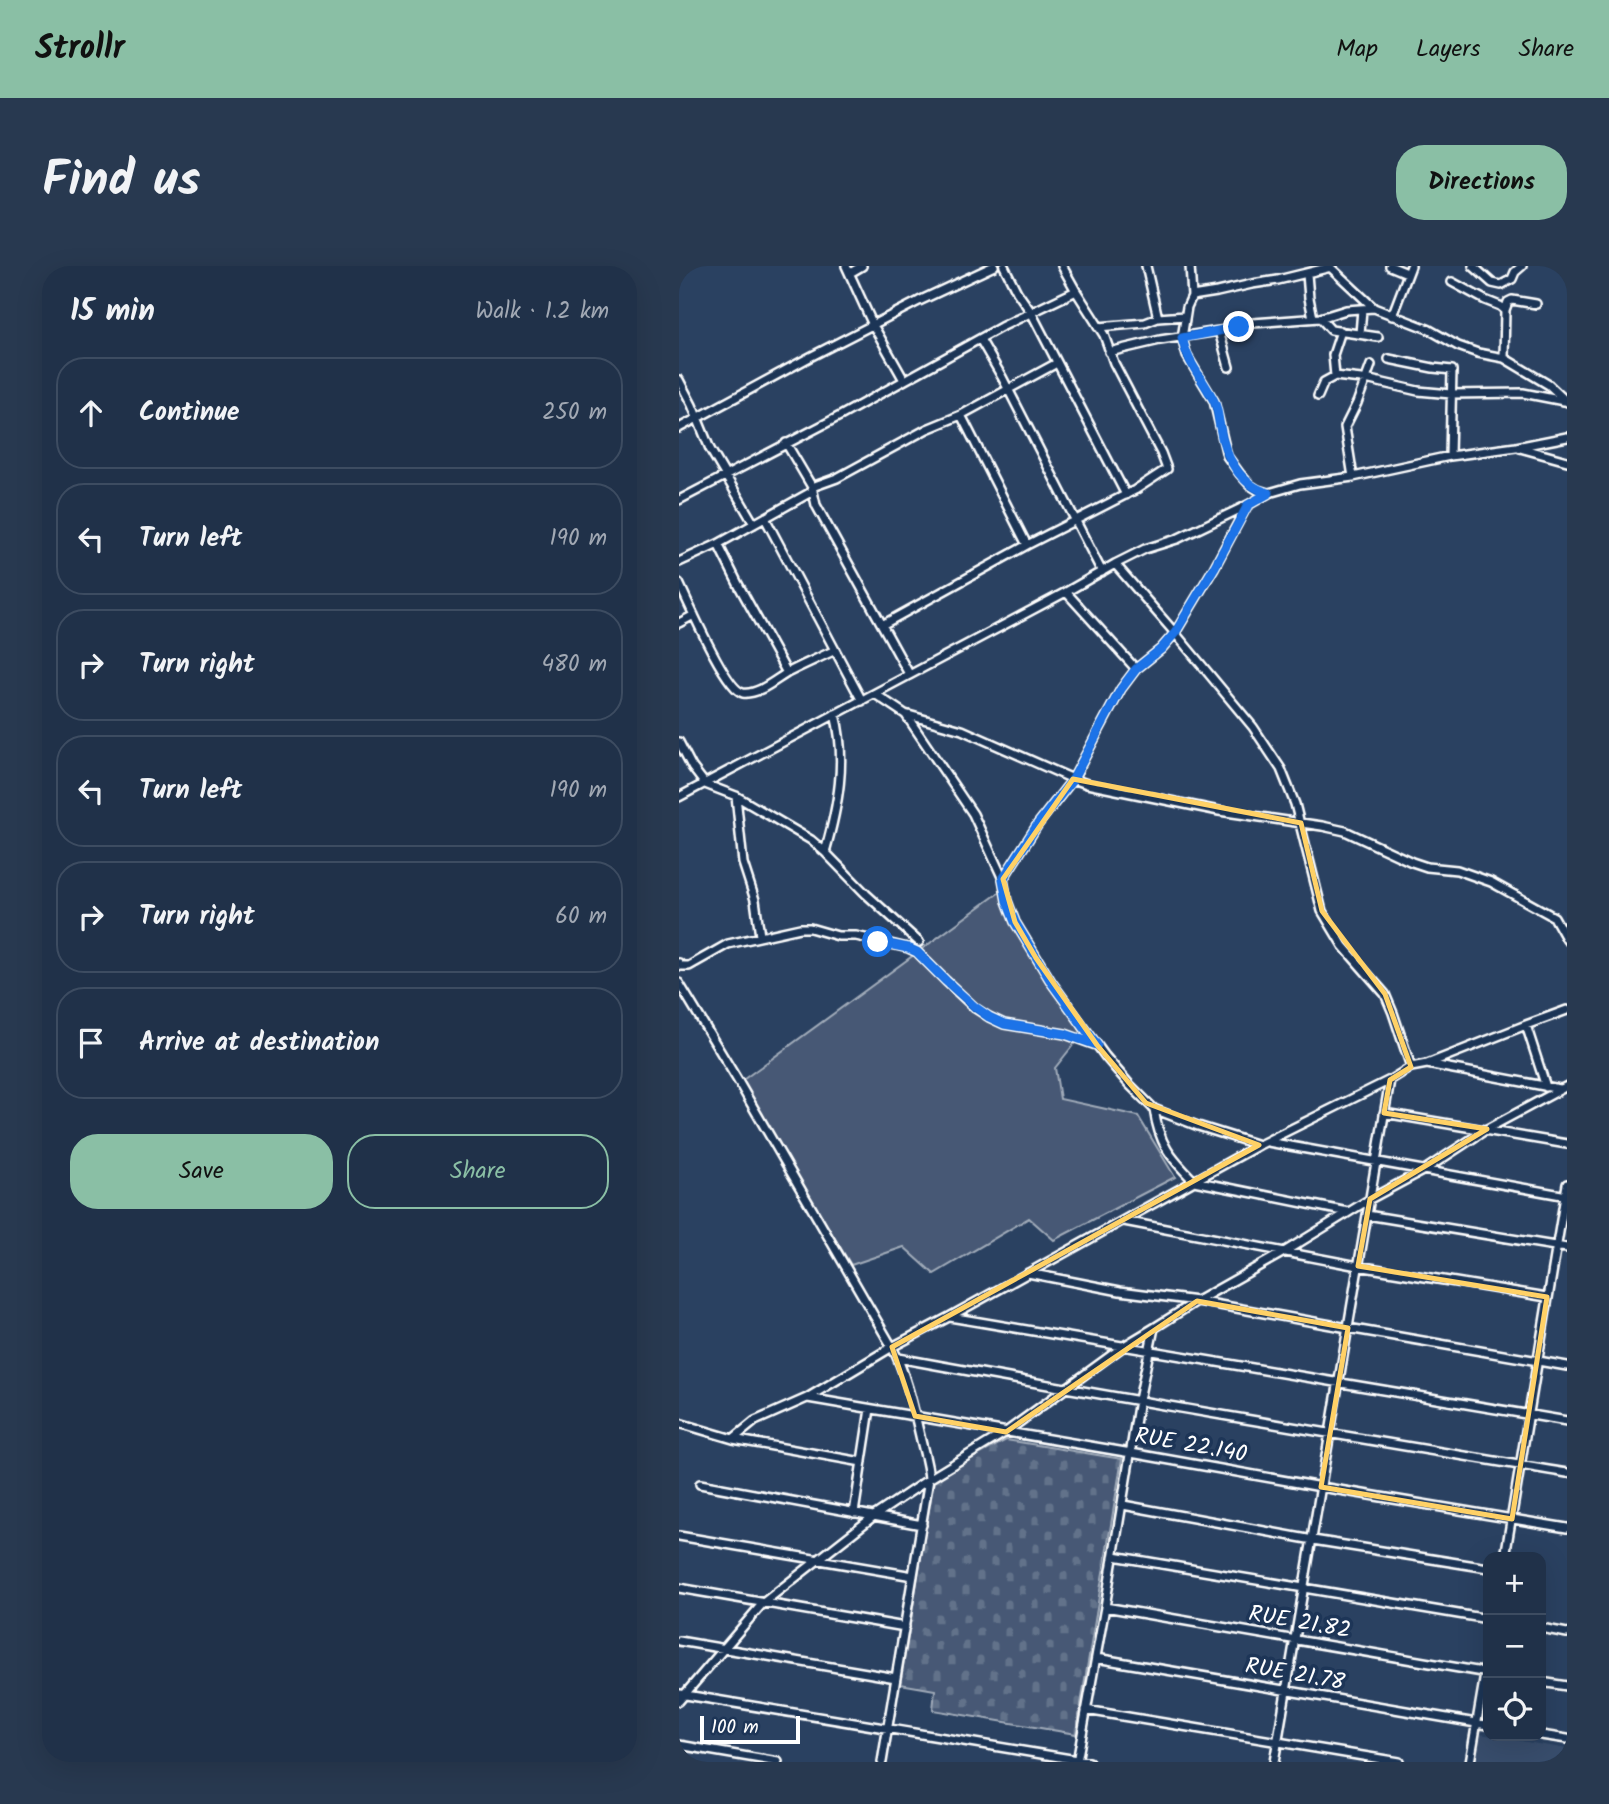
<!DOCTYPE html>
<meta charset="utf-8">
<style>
body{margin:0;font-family:Kalam,sans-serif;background:#283950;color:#f1f3f6}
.controls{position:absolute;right:21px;bottom:21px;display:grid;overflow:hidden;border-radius:14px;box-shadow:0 7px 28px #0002}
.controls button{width:63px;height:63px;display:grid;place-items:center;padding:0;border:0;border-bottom:2px solid #3d4c61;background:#203149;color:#f1f3f6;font:35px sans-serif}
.scale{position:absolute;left:21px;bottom:18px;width:100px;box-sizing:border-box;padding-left:7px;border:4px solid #fff;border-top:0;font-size:19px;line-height:24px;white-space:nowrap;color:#fff;-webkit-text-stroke:5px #1d3557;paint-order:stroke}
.stop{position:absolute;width:21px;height:21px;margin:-16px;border:5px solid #1a73e8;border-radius:50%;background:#fff}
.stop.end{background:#1a73e8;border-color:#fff;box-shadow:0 2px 7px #0008}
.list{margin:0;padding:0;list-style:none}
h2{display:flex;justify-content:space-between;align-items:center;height:91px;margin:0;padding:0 28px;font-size:30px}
h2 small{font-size:23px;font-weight:400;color:#a2a9b4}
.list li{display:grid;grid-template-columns:46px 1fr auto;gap:21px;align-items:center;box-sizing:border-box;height:112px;margin:0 14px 14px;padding:0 14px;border:2px solid #3d4c61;border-radius:28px}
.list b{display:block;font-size:26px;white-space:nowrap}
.list em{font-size:23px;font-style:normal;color:#a2a9b4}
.actions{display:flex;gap:14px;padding:21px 28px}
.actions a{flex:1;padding:16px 0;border:2px solid #8abfa5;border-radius:28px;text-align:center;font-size:24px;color:#8abfa5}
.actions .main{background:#8abfa5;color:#111}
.icon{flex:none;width:38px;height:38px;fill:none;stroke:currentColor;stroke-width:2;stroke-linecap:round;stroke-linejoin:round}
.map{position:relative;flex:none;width:888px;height:1496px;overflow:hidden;border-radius:28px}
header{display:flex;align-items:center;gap:42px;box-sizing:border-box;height:98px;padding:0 35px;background:#8abfa5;color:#111}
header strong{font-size:33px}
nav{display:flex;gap:38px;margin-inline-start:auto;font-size:24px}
.intro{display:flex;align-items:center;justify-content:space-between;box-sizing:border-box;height:168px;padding:0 42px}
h1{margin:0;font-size:49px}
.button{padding:18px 32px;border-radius:28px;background:#8abfa5;color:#111;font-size:24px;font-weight:700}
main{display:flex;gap:42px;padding:0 42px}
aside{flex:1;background:#203149;border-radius:28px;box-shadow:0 7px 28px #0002}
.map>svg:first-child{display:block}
.built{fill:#394e6c}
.green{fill:#465975;stroke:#a2acba;stroke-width:2}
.cemetery{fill:url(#cemetery-stones);stroke:#a2acba;stroke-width:2}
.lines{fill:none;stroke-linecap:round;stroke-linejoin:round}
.minor-casing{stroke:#fff;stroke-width:12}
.minor{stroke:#1d3557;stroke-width:7}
.route{stroke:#1a73e8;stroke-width:9}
.marked{fill:none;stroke:#ffd166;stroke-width:5;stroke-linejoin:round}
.labels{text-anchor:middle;stroke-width:7;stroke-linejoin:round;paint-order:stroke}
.street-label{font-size:23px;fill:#fff;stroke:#1d3557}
</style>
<header>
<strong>Strollr</strong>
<nav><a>Map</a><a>Layers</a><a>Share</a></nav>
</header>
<div class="intro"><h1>Find us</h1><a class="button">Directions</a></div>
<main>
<aside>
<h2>15 min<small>Walk · 1.2 km</small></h2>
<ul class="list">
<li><svg class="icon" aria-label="ahead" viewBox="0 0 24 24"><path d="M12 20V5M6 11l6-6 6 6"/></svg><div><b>Continue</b></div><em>250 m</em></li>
<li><svg class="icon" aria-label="left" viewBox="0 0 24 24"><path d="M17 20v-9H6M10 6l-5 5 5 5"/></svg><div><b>Turn left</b></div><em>190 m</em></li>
<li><svg class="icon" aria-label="right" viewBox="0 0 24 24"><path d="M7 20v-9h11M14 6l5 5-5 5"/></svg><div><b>Turn right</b></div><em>480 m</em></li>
<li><svg class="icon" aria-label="left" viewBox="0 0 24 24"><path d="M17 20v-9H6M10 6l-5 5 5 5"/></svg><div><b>Turn left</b></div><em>190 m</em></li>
<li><svg class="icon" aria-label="right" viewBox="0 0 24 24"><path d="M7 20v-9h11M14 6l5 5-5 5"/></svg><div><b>Turn right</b></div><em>60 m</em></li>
<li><svg class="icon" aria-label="arrive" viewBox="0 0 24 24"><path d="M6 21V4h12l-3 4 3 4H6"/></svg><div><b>Arrive at destination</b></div></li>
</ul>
<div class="actions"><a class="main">Save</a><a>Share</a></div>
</aside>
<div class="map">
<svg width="888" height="1496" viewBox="0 0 888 1496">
<defs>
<pattern id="cemetery-stones" width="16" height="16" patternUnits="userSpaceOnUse" patternTransform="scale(1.75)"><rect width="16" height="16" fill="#465975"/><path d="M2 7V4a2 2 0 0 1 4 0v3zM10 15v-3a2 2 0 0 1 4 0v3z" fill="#62728a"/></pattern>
</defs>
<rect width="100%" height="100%" fill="#2a4161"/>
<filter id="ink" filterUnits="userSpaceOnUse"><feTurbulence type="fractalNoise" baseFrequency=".0143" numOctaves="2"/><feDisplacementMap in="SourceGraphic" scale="14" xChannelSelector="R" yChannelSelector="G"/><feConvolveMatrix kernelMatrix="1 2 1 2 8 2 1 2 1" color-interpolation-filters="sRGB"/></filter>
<g filter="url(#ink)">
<!-- built -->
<path class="built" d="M801 1468 888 1483V1496H797Z"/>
<!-- green -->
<path class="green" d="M321 626 403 768 376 802 381 833 459 850 496 911 375 974 350 952 255 1008 225 981 172 999 61 816Z"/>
<!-- cemetery -->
<path class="cemetery" d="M327 1174 443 1193 397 1468 254 1444 256 1424 221 1418 255 1213Z"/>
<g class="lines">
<defs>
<path id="minor" d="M167 0 194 59 225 114
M325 0 338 26 352 46 447 229
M467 0 479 52
M511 0 513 30 508 41 503 72 508 90 535 135 548 190 561 208 571 219 579 224 589 227
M650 0 695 42 749 63 779 80 799 87 825 92 870 119 888 136
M711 0 728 7
M794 0 813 17 822 19 833 13 836 6 843 0
M171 7 183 0
M628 8 630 32 634 52
M773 16 806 34 821 40 826 44
M513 30 538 26 573 18 599 14 652 1
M713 50 732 0
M641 52 652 64 699 71
M419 61 466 57 479 52 506 50
M540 65 550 101
M681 68 683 43
M301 73 323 111 423 306
M430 86 481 74 540 65 574 57 641 52 667 44 695 42
M825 92 826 44 829 36 833 34 857 38
M710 93 754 102 773 104 771 190
M656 110 654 89 662 65
M0 114 13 139 31 183 75 258
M639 130 645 116 656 110 691 114 739 125 772 128 844 127 885 135
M282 149 348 279
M0 162 131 91 240 35 315 0
M107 177 133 221 137 239 230 408
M841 182 888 195
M674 211 666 161 678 137 692 99
M133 221 158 212 248 163 282 149 378 97
M0 234 161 150 322 61 397 25
M86 252 183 435
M39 278 59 318 108 407
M0 296 39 278 134 225
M436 298 496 367 574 461 602 503 616 538 643 645 664 680 706 728 714 747 732 801
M0 317C9 336 47 424 64 427 79 429 96 414 108 407 123 399 140 392 156 384
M387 326 457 403
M0 357 15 349
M203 359 348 279 456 224 488 203 482 187 435 97 425 69 397 25 383 0
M196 428 226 448 283 464 394 513 408 518 540 545 643 560 666 565 733 596 748 601 778 604 812 616 875 651 888 674
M227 449 294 548 324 613 328 635 336 656 373 717 426 790 450 818 475 843 519 860 580 879
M0 476 13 501 26 518 57 530 132 574 146 586 187 628 240 676
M57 530 64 597 76 634 81 670
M0 531 387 326 436 298 466 283 498 273 569 239 590 227 621 218 674 211 771 190 837 181 888 171
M146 586C159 540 168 495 156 448
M324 613 359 558 394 513 442 423 457 403 482 383 496 367 535 302 568 240
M0 697 3 700H10L49 678 121 662H131L159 670H177L229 682 238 686 267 715 296 742 310 751 325 758 386 768 417 779
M0 717 59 815 213 1081C227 1107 234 1140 241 1170 244 1184 249 1198 250 1213L203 1496
M847 759 867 821
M748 798 881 823
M475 843C480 878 491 891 515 915L669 946
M705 847 888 878
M589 876 888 930
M688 949 888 982
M445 955 679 1000 868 1031
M349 1007 441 1025 518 1035 669 1062 888 1100
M271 1051 888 1155
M219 1092C441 1133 665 1170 888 1207
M129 1132 452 1187 642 1221 888 1262
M0 1157 54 1173 183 1196
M54 1173 76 1155 128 1132 213 1081 270 1051 580 879 711 814 732 801 748 798 847 759 888 744
M21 1218 243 1259
M444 1239 634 1274 809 1302
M175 1247 191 1143
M0 1270 234 1310
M435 1290 809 1353
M826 1291 888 918
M0 1322 226 1361
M426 1341 809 1407
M862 1362 888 1367
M0 1375 217 1412
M417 1392 809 1459
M862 1416 888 1420
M1 1428 410 1496
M0 1435 84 1337 195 1250 250 1213 327 1166 445 1080 475 1062 518 1035 605 986 691 933 747 903 808 863 888 820
M407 1444 720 1496
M862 1469 888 1473
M0 1479 99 1496
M398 1496 426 1341 460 1134 475 1062
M595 1496 711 814
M791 1496 809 1391"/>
</defs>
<!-- minor casing -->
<use href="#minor" class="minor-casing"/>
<!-- minor -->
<use href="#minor" class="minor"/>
</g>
</g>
<g class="lines" filter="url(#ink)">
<!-- route -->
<path class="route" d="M199 676 229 682 238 686 267 715 296 741 310 751 325 758 386 768 418 779 373 717 336 656 328 635 324 613 359 558 394 513 442 423 457 403 482 383 496 367 535 302 569 239 590 227C561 220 545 189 541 161 539 152 539 143 535 135 523 111 509 99 503 72L560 61"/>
</g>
<!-- marked area -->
<path class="marked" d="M394 513 622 557 643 645 706 728 732 801 711 814 705 847 808 863 691 933 679 1000 868 1031 833 1253 642 1221 669 1062 518 1035 327 1166 236 1150 213 1081 580 879 467 837 418 779 357 692 336 656 324 613Z"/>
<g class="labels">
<!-- street labels -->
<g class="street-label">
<text transform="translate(512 1178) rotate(10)" y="8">RUE 22.140</text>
<text transform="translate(621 1355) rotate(10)" y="8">RUE 21.82</text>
<text transform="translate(616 1407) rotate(10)" y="8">RUE 21.78</text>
</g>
</g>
</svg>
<div class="controls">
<button>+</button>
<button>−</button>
<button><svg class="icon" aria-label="locate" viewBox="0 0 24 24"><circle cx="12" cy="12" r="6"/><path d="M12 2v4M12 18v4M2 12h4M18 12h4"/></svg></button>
</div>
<div class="scale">100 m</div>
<div class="stop" style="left:199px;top:676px"></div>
<div class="stop end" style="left:560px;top:61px"></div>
</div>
</main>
